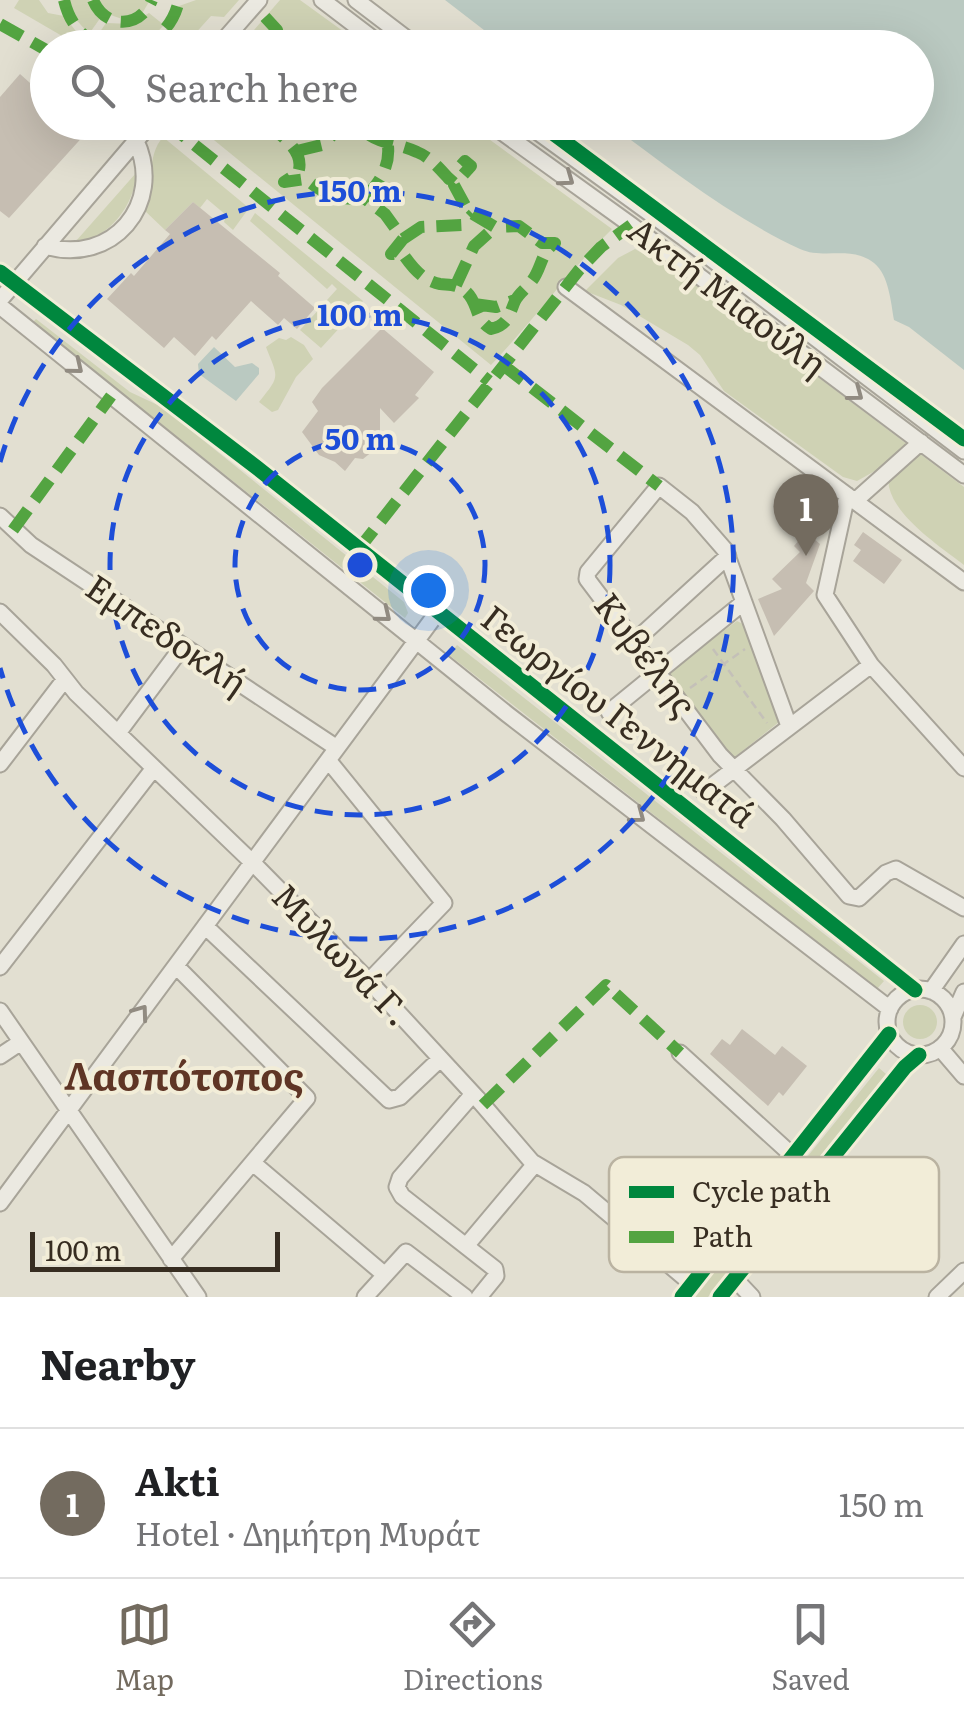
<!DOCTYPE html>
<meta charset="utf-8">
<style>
body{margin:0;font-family:Literata,serif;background:#f2f2f2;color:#202124}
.scale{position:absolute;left:30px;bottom:25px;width:250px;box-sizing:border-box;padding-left:10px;border:5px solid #372d21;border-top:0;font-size:28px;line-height:35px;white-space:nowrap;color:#372d21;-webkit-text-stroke:8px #f2edd8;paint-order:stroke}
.you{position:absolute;left:428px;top:590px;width:35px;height:35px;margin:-25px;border:8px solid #fff;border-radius:50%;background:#1a73e8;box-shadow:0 0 0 15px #1a73e833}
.badge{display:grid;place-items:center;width:65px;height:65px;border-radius:50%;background:#736b5f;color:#fff;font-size:32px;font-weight:700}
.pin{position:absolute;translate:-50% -82px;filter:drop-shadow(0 2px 5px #0008)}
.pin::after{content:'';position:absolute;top:52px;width:35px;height:30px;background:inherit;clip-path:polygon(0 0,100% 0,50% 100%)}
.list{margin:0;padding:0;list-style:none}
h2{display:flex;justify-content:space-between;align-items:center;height:130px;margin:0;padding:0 40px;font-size:42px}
h2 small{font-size:32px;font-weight:400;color:#757577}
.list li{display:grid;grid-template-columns:65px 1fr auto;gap:30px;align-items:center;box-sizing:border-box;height:150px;padding:0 40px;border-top:2px solid #e0e0e0}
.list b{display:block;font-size:38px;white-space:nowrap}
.list p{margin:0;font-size:32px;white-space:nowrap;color:#757577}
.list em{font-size:32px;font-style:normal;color:#757577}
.icon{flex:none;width:55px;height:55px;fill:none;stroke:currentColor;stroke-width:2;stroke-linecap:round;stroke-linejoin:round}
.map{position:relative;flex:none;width:964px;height:1297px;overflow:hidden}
.search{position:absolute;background:#fff;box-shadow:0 10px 40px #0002;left:30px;right:30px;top:30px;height:110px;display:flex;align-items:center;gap:25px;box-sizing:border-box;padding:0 35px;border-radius:55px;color:#757577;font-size:38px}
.sheet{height:280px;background:#fff}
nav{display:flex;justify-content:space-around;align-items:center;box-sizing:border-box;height:140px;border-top:2px solid #e0e0e0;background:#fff;font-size:28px;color:#757577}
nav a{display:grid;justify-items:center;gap:5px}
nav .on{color:#736b5f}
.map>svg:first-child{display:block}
.green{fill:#cfd2b4}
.water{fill:#bac9c1}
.building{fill:#c6beb2}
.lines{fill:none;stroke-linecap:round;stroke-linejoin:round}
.minor-casing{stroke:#a8a499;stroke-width:19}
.path{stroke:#c4c0b8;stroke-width:2.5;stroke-dasharray:8 5;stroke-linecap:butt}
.minor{stroke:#ebe9e1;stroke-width:15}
.quiet{stroke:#53a441;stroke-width:12;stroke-dasharray:25 12;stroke-linecap:butt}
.cycleway-casing{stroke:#f2edd8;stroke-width:21}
.cycleway{stroke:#00873e;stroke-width:15}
.oneway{stroke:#918b81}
.ring{fill:none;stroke:#1d4ed8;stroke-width:5;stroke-dasharray:18 12}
.labels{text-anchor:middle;stroke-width:8;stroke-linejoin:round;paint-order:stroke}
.street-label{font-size:35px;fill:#372d21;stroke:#f2edd8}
.neighbourhood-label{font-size:38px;font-weight:bold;fill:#5f3525;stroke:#f2edd8}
.key{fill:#f2edd8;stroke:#bab3a1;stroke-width:2.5}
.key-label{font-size:28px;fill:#372d21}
.centre{fill:#1d4ed8;stroke:#f2edd8;stroke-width:5}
.ring-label{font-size:30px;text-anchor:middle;font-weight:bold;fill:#1d4ed8;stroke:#f2edd8;stroke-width:8;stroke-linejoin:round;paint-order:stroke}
</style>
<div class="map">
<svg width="964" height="1297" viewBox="0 0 964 1297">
<rect width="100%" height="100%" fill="#e2dfd1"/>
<!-- green -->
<path class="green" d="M19 0H39L48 13 64 16 79 35 97 47H81L14 8Z
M68 0H89L101 17 89 34 72 15Z
M96 0H150L143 12 125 20 105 13Z
M196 0H239L224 17 211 16 183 47H159L158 38 173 22 179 6Z
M280 0H300L365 47H249L253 42 248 37Z
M149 13 164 25C146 46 121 53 95 39L106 23 131 24Z
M193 123H467L612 229C568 272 533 321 491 365Z
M163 137 249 208 233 230 224 222 226 215 207 199 200 208 193 202 165 230 144 210C154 186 146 156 163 137Z
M136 173C136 203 108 241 76 241Z
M255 213 363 301 347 318 327 300 337 289 332 284 327 289 250 221Z
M635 249 688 279 964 487V565C941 547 896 518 889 487 888 480 890 470 891 462L857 481 843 477 724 391 700 355 688 345 621 305 585 291 618 258Z
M322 306 344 323 321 348 300 330Z
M36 319 130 392 162 407 404 602 408 613 405 618 33 322Z
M291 337 304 345 313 359 296 377 278 410 272 412 259 402C281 375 278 378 266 347L279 338 286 340Z
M737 621 745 625 779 722 731 760 666 673Z
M457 645 884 981 877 989 449 655Z
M903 1022a17 17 0 1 1 34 0a17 17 0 1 1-34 0Z
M879 1068 886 1074 708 1297H694Z"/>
<!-- water -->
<path class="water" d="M445 0H964V370L909 327 894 320C891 303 889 275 874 263 851 245 824 260 800 249 731 217 669 168 608 123L916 122V48L506 47Z
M214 347 235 367 252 363 259 368V374L236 401 199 374 198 364Z"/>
<!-- building -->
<path class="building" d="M20 74 48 99V122H77L87 132 9 218 0 211V97Z
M193 202 280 273 278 276 315 308 297 329 284 318 278 325 251 301 216 340 212 336 195 356 174 337 164 348 107 299 131 273 134 276 170 234 165 230Z
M382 328 434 372 415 395 419 398 394 423 380 408V442L372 446 373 451 363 459 355 458 345 471 335 462 319 455 302 432 318 411 312 402 322 388Z
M791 489 815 517 806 529 777 508Z
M806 532 820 544 806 583 814 591 774 636 758 599 782 589 772 579 800 552 794 546Z
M863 532 902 560 884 584 853 561 861 550 854 545Z
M742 1029 775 1055 782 1046 807 1066 783 1096 779 1092 768 1106 710 1054 722 1039 730 1045Z"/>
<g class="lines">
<defs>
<path id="minor" d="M322 0 385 48
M356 0 419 48
M217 48 259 0
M488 122 631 225 964 475
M524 122 684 238 964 451
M45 246C112 266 165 204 136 141
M0 272 256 467 915 990
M566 287 964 582
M0 300 152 122
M0 306 507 714 890 1009
M847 495 825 595 871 665 964 768
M855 501 921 442
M0 516 31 545 337 748
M0 612 54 665 76 693 252 862 369 981 477 1098 532 1162 584 1193 692 1284
M635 641 728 556
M609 712 744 602
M789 726 725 550 692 512 659 486 588 572 587 579 720 755 783 819 849 896 859 898 886 873 896 869 964 908
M118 733 183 646
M328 760 444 903 369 981
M0 764 65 679
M704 792 871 665
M205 926 389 1100 400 1097 440 1059
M0 967 154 768
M887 1022a33 33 0 1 1 66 0a33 33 0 1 1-66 0Z
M931 991 964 944
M0 1011 198 1297
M953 1017 964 992
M940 1048 964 1076
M680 1053 793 1156
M0 1056 21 1042
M473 1094 400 1178 397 1187 402 1196 495 1269 496 1276 479 1297
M253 1163 385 1275
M0 1203 437 613
M466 1246 535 1164
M171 1259 307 1098 176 966
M735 1279 752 1297
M365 1297 406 1252 465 1297
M682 1297 889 1034
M720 1297 905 1067 919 1055
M937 1297 964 1271"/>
</defs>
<!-- minor casing -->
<use href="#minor" class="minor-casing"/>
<!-- path -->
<path class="path" d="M713 649 767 723
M690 688 745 649"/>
<!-- minor -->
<use href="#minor" class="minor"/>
<!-- quiet -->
<path class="quiet" d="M64 0C70 25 84 41 109 48
M93 0C105 29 140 29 152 0
M265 17 277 30 280 48
M0 24 48 51
M135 48C159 40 174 24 179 0
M166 122 489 381
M265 122C281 136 306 151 298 173L284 182 306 179C325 195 339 201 364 198L385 214 403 239 391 254H403C412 267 423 281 440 284 449 285 456 284 464 290 480 302 472 317 491 329 508 325 509 315 515 301 519 293 526 289 531 282 542 269 540 253 555 243H542L519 226 495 227 468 211 454 185 471 166 465 161 449 179C440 169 430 157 417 152 394 141 374 146 356 122
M297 151 322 145 346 122
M364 198C379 184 390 167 388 146
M403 239 421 227 462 225 473 214
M456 285 474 246 495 227
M474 304 496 307 515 300
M503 365 659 486
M13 530 111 396
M358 550 579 270 601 247 631 225
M483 1105 606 985 680 1053"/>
<defs>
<path id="cycleway" d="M538 122 964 439
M0 272 256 467 915 990
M682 1297 889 1034
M720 1297 905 1067 919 1055"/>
</defs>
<!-- cycleway casing -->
<use href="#cycleway" class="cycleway-casing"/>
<!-- cycleway -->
<use href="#cycleway" class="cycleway"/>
</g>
<!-- one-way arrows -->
<defs><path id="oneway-chevron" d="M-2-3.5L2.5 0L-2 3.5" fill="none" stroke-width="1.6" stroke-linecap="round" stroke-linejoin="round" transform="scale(2.5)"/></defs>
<g class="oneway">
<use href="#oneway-chevron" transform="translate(567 179) rotate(36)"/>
<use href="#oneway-chevron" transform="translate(76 367) rotate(39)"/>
<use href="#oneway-chevron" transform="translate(856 394) rotate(37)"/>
<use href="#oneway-chevron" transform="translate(384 615) rotate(39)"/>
<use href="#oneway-chevron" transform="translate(638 816) rotate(37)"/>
<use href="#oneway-chevron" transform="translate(141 1012) rotate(-54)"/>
</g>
<!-- distance rings -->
<g class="ring">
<circle cx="360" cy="565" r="125"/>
<circle cx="360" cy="565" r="250"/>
<path d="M0 462A374 374 0 1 1 0 668"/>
</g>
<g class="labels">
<!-- street labels -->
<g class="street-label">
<text transform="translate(727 297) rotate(37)" y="12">Ακτή Μιαούλη</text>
<text transform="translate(166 635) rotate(34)" y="12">Εμπεδοκλή</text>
<text transform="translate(645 655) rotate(53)" y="12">Κυβέλης</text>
<text transform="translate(618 717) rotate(38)" y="12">Γεωργίου Γεννηματά</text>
<text transform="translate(341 955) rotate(46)" y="12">Μυλωνά Γ.</text>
</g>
<!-- neighbourhood labels -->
<g class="neighbourhood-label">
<text x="184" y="1090">Λασπότοπος</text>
</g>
</g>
<!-- legend -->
<rect x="609" y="1157" width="330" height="115" rx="15" class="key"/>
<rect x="629" y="1186" width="45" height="12" fill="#00873e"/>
<rect x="629" y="1231" width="45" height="12" fill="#53a441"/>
<g class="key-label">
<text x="692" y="1202">Cycle path</text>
<text x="692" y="1247">Path</text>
</g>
<circle cx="360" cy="565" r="15" class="centre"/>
<g class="ring-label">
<text x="360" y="202">150 m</text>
<text x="360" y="326">100 m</text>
<text x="360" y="450">50 m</text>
</g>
</svg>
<div class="scale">100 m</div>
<div class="you"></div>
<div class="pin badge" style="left:806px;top:556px">1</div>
<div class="search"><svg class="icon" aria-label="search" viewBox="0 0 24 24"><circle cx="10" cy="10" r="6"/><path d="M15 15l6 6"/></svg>Search here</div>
</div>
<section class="sheet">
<h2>Nearby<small></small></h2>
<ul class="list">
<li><span class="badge">1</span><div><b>Akti</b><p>Hotel · Δημήτρη Μυράτ</p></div><em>150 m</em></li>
</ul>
</section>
<nav>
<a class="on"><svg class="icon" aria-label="map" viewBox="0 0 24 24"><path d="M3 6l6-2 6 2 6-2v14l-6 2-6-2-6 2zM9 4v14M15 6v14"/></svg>Map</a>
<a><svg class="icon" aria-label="directions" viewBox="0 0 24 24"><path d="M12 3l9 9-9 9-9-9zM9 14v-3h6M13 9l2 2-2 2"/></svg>Directions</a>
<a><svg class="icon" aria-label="saved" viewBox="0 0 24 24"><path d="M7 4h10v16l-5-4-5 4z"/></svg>Saved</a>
</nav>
